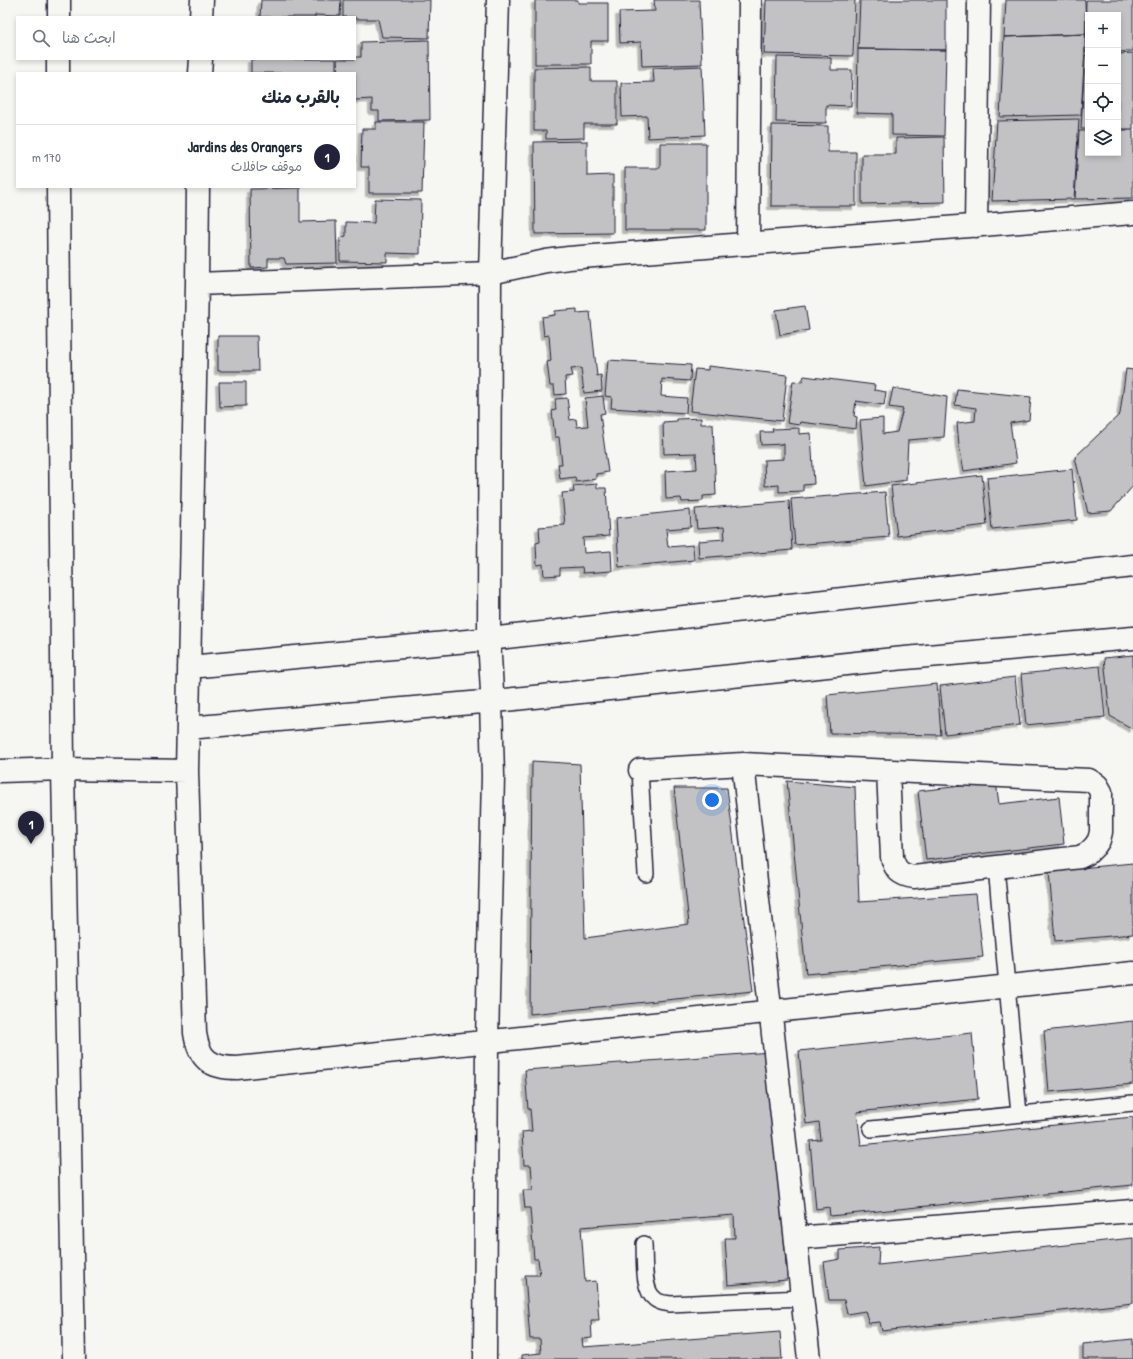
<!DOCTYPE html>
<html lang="ar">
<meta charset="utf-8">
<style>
body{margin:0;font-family:"Patrick Hand","Playpen Sans Arabic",sans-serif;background:#f2f2f3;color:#1f2937;direction:rtl}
.controls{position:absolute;right:12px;top:12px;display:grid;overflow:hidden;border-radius:0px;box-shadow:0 2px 6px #0003}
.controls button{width:36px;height:36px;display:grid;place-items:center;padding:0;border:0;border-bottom:1px solid #e0e1e3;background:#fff;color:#1f2937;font:20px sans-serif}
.you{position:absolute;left:712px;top:800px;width:14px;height:14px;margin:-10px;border:3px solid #fff;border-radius:50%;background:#1a73e8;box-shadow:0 0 0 6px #1a73e833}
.badge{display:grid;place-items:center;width:26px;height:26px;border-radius:50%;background:#22223b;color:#fff;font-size:13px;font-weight:700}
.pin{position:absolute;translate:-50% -33px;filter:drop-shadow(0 1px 2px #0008)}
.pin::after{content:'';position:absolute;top:21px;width:14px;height:12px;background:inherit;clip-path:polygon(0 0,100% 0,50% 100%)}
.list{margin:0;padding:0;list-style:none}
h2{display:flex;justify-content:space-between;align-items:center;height:52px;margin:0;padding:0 16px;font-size:17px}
h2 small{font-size:13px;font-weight:400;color:#747a83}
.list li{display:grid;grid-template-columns:26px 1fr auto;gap:12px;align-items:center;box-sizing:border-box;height:64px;padding:0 16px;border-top:1px solid #e0e1e3}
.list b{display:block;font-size:15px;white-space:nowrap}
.list p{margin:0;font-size:13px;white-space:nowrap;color:#747a83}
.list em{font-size:13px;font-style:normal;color:#747a83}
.icon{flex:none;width:22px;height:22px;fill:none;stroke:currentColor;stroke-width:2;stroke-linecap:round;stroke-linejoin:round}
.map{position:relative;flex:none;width:1133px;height:1359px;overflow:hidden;direction:ltr}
.search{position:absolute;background:#fff;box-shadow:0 2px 6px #0003;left:16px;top:16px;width:340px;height:44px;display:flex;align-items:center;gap:10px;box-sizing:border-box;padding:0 14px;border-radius:0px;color:#747a83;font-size:15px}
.panel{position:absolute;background:#fff;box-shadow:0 2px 6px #0003;left:16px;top:72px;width:340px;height:116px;border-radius:0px;direction:rtl}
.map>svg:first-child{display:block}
.building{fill:#c2c2c4;stroke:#22223b;filter:url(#shadow)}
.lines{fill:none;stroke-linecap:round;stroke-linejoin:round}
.service-casing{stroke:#22223b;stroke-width:18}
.minor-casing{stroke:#22223b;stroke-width:25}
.service{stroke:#f6f6f2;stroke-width:15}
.minor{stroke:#f6f6f2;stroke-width:22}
</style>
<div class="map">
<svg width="1133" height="1359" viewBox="0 0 1133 1359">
<defs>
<filter id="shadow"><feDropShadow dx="-3.5" dy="3.5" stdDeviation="0" flood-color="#0004"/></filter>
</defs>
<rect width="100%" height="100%" fill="#f6f6f2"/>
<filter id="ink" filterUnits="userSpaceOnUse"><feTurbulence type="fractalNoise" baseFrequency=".025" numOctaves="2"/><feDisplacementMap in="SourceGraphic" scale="8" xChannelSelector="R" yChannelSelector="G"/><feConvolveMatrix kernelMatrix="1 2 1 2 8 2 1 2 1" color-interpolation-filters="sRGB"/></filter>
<g filter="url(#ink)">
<!-- building -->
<path class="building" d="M261 0H341L340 16 315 15V17H260Z
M343 0H430L429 38 382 37 378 19H355V17H343Z
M535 0H578V3H608V41H591V64H535Z
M654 0H699L702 64 642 66 641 42 620 43 619 12 655 11Z
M766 0H855L853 56 764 54Z
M860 0H946V50L858 49Z
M1006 0H1085L1086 34 1004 37Z
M1086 0H1133V51L1118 52V15H1088V52H1085Z
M1086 34 1081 115 1000 117 1004 37Z
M429 40 430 120 379 121V111H372V99L355 100V73H338L337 59H355V57H361V42Z
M858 49 946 50 944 136 892 135V114L857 113Z
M1133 53V129H1118V54Z
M1085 55H1088V129H1081Z
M777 57 831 58V70H852L851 106 826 105V123L776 122Z
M251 59H336V73H251Z
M702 66 705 135 648 138 647 116 622 117 621 83 654 82 653 68Z
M591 67V81H617V124H584V138L546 139V131H534V68Z
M1079 119 1074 199 992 201 997 121Z
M376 122H424L422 193H369V167H361L362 129H376Z
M772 125 828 126V152H856V206H771Z
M1118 130H1133V198L1075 199 1079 131H1088V153H1118Z
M944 137 945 202 862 204V154H896V138Z
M587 141V176L613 175V233L535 234 534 142Z
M660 143H706V230H625V168H660Z
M300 188V222L336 221 337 263 286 264 284 258H268V267L251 268 250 189Z
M375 199 421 200 420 254 387 253V262L340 261V238L346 236V222L374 223Z
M805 306 809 330 780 335 776 310Z
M577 309V313L590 312 597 376 601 375 602 391 584 393 581 368 571 369 573 376 565 377 566 394 555 395 554 386H550L547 362 551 361 549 335 544 336 542 317 555 315V311Z
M218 336H257L258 371H218Z
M608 360 691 365 690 381 662 379 661 396 687 398 686 413 611 408 612 397 605 396Z
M708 366 787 375 782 421 690 411 695 369 708 370Z
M1126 369 1133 370V486L1111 511 1088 513 1075 457 1120 414Z
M804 376 875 385 874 390 886 392 884 405 856 401 854 416 857 417 856 429 800 422 799 425 787 423 793 381 802 382Z
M219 382H246V406L220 407Z
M893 388 947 397 944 437 908 440 906 480 866 486 860 420 883 418V434L897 432 903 409 889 407Z
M957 389 1031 397 1029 420 1010 423 1016 463 964 471 959 445 957 423 975 421 976 408 955 405Z
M603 396 605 413 600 414 608 472 596 474V479L576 482 575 477 560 479 558 464H562L559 437H555L552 411 556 410 555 399 567 398 570 420 576 419 577 427 588 426 585 398Z
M701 418V424H713L716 495 703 496V501L682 502 681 498 666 499 665 471 697 469 696 453 664 454 663 422 677 421V419Z
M799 428V434L811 433 814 484 803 485V491L779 492V485L765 486 764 460 784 459V444L761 445 760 432H773L772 429Z
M1072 469 1077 520 992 529 987 478Z
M982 475 987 525 897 536 891 486Z
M597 484V488H606L609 536 583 538 584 553 611 551 612 571 583 573 582 567 560 568V575L544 576 543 564 537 565 536 543 540 542 539 527 565 525 562 493 574 492 573 486Z
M885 492 889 537 795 545 791 499Z
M789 501 792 550 699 558 698 541 725 539 724 527 697 529 695 509Z
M690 510 691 527 666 529 668 547 693 545 694 560 619 567 616 518Z
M1133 655V729L1110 716 1104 658Z
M1100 666 1105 717 1026 725 1021 674Z
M1015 677 1020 725 945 734 940 686Z
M937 684 941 735 830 733 827 695Z
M532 761 580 764 585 938 689 924 674 788H727L753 991 530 1014Z
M787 781 855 787 859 902 976 894 983 957 806 974Z
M996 782 999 804 1059 797 1064 844 926 860 918 791Z
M1133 863V934L1055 941 1049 871Z
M1133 1021V1084L1049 1092 1044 1031Z
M972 1033 978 1099 857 1112 861 1145 1133 1117V1185L830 1216 829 1207 816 1209 810 1141 821 1140 819 1122 806 1124 799 1051Z
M771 1052 787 1280 728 1285 725 1238H735L734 1215 581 1227 585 1282 596 1281 599 1320H591L592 1338 582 1339 583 1347 780 1332 782 1359H522V1355L541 1353 540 1339H530L525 1275H540L538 1259H534L530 1208H525L523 1190H533L531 1165H524L522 1132 532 1131 530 1109H528L525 1070Z
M1133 1238V1303L882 1331 880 1322 869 1323 865 1311 847 1314 844 1300H829L824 1262 840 1259V1250L879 1247 878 1265Z
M1133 1339V1359H1083V1344Z"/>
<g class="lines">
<defs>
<path id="service" d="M640 770 646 874
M996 867 1019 1114
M871 1129 1133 1103
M644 1244C645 1259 642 1290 655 1299 659 1303 665 1303 670 1304L802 1298"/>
<path id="minor" d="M59 17V0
M201 17 202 0
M58 73V59
M200 73 201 59
M58 187 63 769 74 1359
M198 187 197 284 490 273 546 261 569 258 1133 213
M976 226 979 0
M748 244 750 0
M189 667 489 639 1133 566
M188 728 505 700 894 659 1133 638
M743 764 809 1359
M640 770 743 764 1089 780 1097 785 1101 792V832L1099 840 1095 846 1088 853 1080 857 914 877C900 875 895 870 892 857L888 771
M0 771 63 769 187 771 195 1033C199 1060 211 1068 237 1068L1133 973
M187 771 197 284
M796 1238 1133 1211
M485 1359 487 1042 493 776 491 701 492 691 489 639 490 273 498 0"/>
</defs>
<!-- service casing -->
<use href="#service" class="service-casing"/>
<!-- minor casing -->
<use href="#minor" class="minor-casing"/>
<!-- service -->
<use href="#service" class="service"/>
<!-- minor -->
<use href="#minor" class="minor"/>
</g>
</g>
</svg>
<div class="controls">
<button>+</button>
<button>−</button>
<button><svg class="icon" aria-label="locate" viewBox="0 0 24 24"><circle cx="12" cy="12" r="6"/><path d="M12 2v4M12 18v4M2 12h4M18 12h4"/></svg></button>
<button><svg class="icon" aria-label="layers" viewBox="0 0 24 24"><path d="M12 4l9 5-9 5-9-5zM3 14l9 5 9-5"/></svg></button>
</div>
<div class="you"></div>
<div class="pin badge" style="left:31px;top:844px">1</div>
<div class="search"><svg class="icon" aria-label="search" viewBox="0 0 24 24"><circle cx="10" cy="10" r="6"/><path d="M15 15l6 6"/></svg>ابحث هنا</div>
<section class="panel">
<h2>بالقرب منك<small></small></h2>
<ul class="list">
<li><span class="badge">1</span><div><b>Jardins des Orangers</b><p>موقف حافلات</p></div><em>170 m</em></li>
</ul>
</section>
</div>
